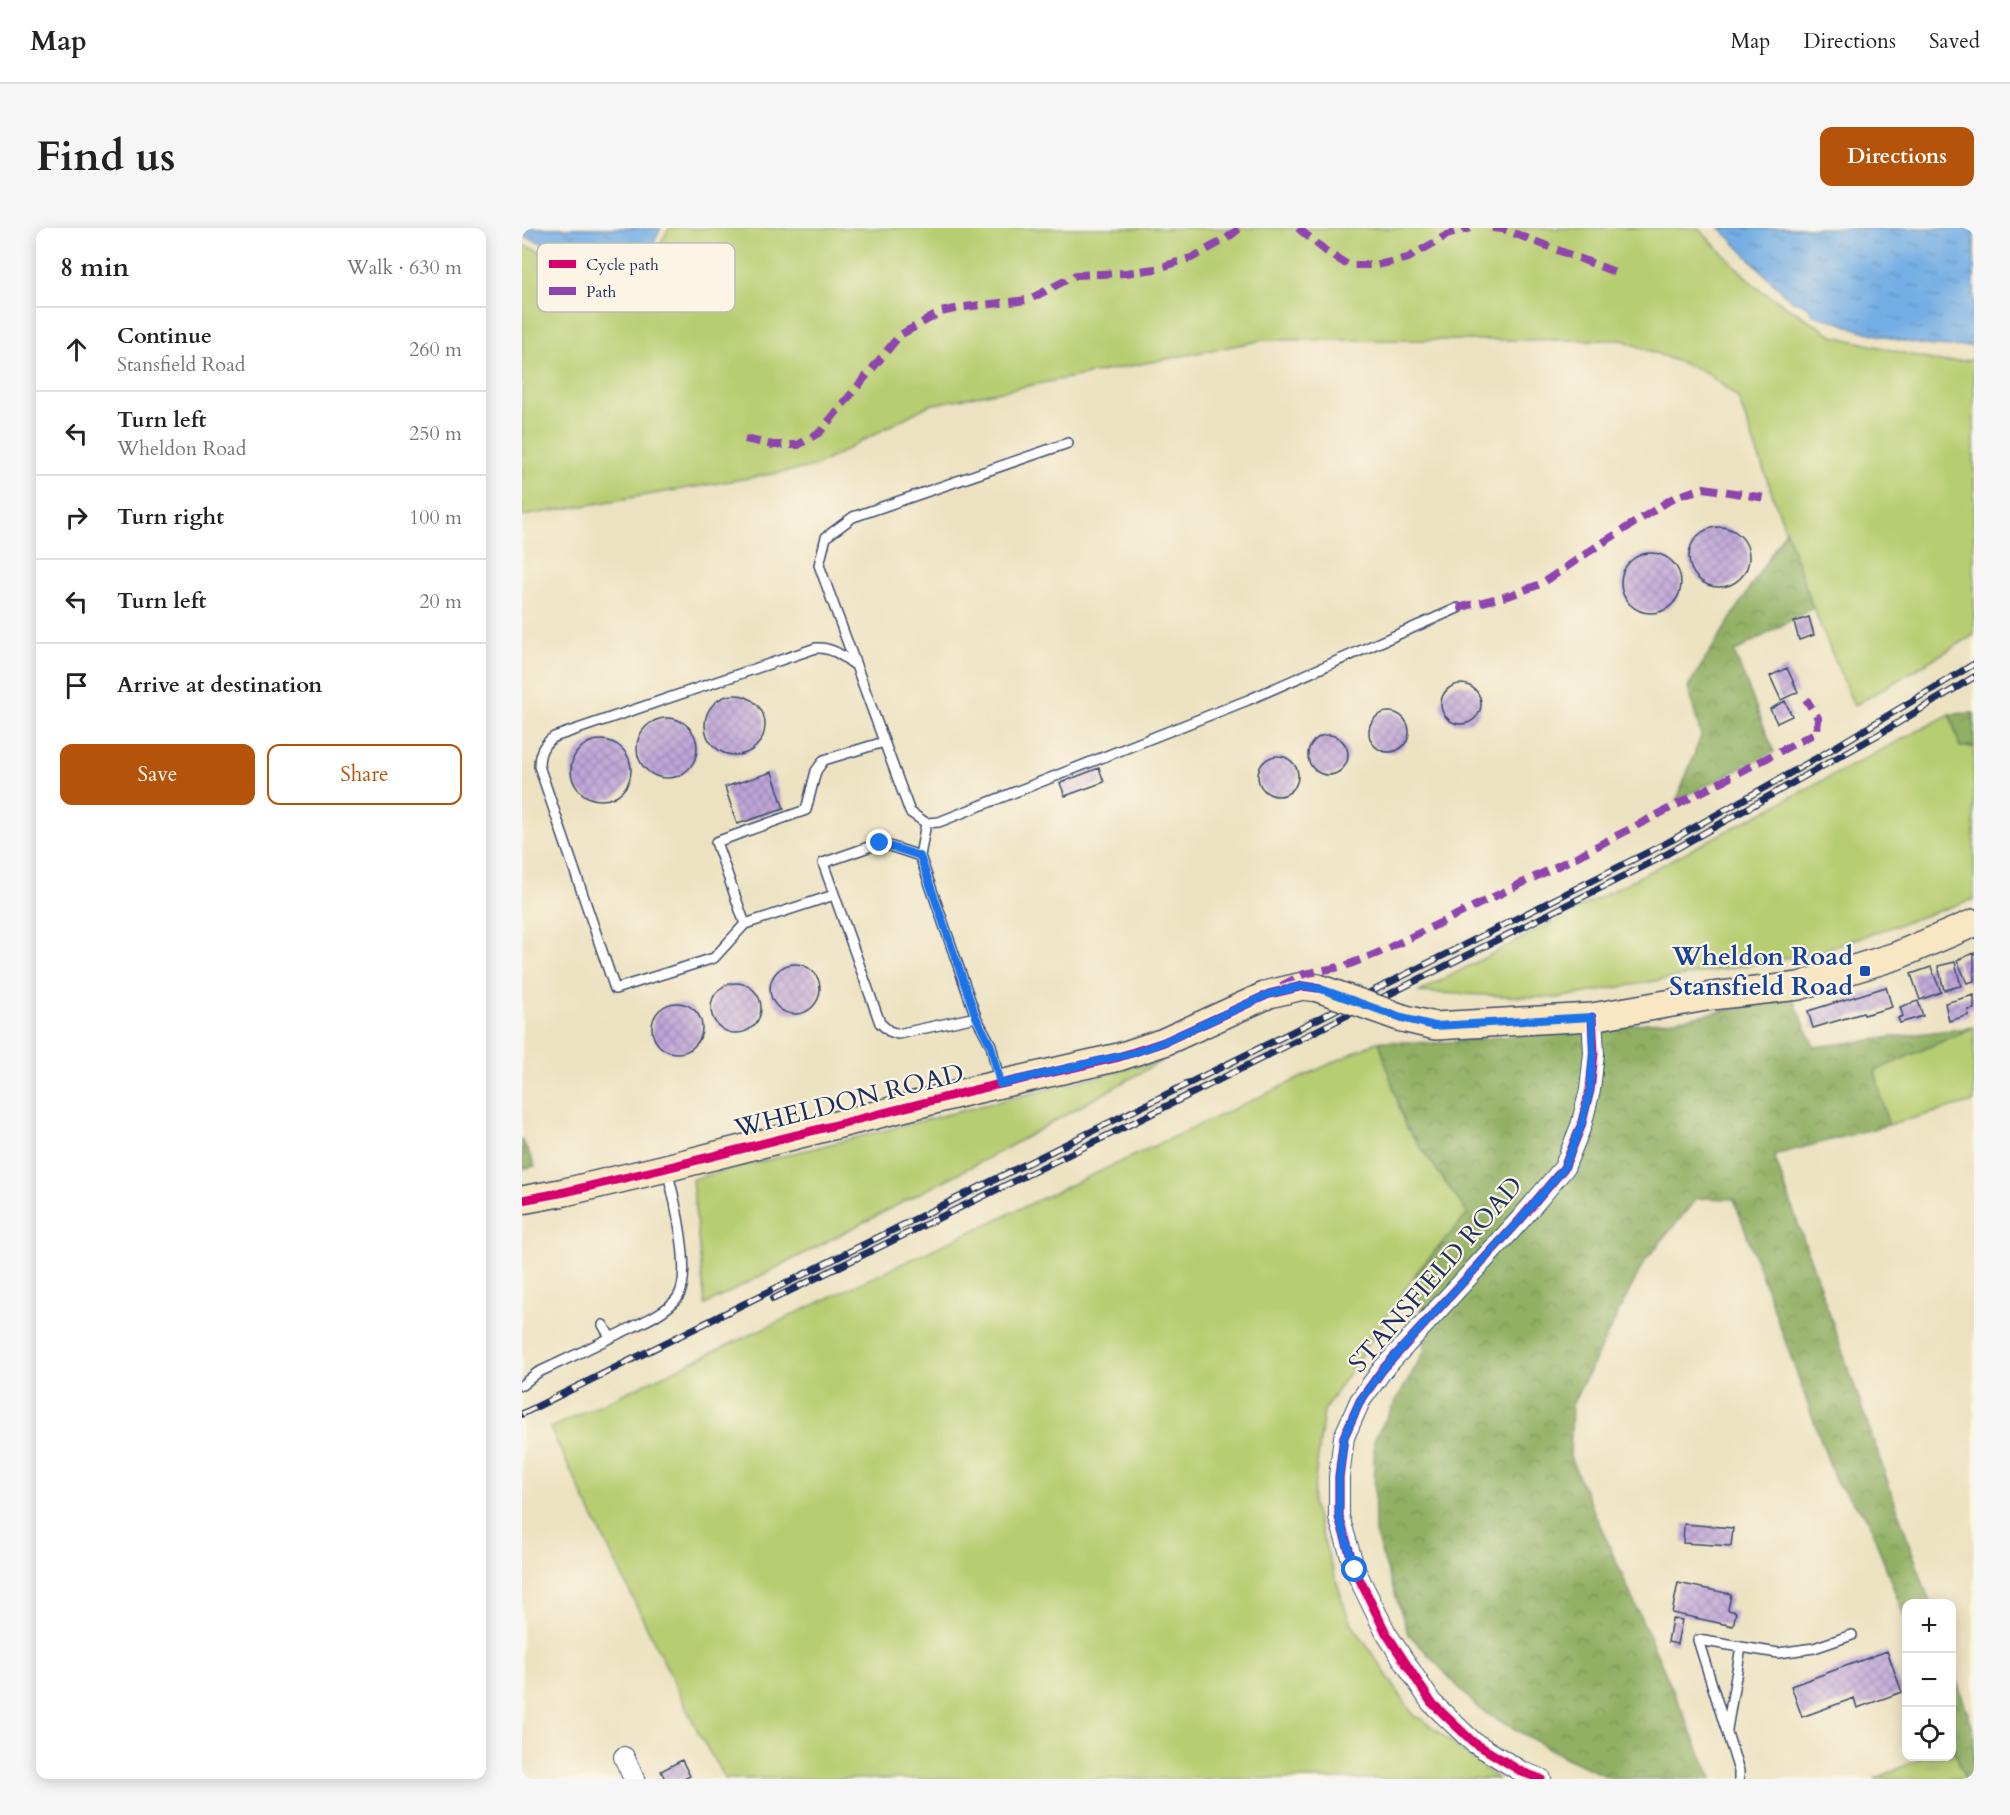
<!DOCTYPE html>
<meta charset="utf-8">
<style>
body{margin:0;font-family:Cardo,serif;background:#f6f6f6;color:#222}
.controls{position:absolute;right:18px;bottom:18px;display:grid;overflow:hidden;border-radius:12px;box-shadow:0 3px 15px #0003}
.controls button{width:54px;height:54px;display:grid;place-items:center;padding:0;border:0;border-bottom:2px solid #e0e0e0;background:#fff;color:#222;font:30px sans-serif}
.stop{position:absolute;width:18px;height:18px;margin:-14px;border:4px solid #1a73e8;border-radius:50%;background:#fff}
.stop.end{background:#1a73e8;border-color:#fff;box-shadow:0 2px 6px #0008}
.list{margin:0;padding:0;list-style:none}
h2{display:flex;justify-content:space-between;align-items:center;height:78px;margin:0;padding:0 24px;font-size:26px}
h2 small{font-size:20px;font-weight:400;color:#767676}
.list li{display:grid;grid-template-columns:39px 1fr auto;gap:18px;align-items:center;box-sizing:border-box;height:84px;padding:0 24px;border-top:2px solid #e0e0e0}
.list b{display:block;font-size:22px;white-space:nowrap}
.list p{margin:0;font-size:20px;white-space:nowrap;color:#767676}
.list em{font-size:20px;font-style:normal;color:#767676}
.actions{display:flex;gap:12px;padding:18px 24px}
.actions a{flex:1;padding:14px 0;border:2px solid #b45309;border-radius:12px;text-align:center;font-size:21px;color:#b45309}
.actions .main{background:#b45309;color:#fff}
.icon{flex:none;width:33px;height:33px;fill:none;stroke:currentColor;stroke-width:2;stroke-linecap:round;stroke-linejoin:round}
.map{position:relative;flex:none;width:1452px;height:1551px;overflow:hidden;border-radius:12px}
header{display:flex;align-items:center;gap:36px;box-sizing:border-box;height:84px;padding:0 30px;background:#fff;border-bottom:2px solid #e0e0e0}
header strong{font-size:28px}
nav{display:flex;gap:33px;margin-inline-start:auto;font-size:21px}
.intro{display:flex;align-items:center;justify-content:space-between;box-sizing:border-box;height:144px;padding:0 36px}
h1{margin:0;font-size:42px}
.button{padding:15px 27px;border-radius:12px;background:#b45309;color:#fff;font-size:21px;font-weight:700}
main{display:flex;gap:36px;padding:0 36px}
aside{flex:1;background:#fff;border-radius:12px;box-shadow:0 3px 15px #0003}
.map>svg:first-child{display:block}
.grass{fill:#b7cd71;stroke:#697e68;stroke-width:1.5}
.forest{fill:url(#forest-crowns);stroke:#567060;stroke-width:1.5}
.park{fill:url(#park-tufts);stroke:#697e68;stroke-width:1.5}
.water{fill:url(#water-ripples);stroke:#486ea1;stroke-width:1.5}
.building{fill:url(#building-cross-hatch)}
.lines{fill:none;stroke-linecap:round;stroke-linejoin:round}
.lane-casing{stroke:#3a4a6d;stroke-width:12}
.street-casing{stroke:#3a4a6d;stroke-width:22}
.secondary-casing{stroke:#3a4a6d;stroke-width:30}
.lane{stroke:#fff;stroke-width:9}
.street{stroke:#fff;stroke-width:20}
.secondary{stroke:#f9e7c3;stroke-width:27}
.rail-casing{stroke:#1b2f5e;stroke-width:7}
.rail{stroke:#fcf5e5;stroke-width:4.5;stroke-dasharray:14;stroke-linecap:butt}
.secondary-bridge-casing{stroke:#3a4a6d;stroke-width:30;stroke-linecap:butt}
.secondary-bridge{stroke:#f9e7c3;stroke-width:27}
.quiet{stroke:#8e44ad;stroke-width:8;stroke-dasharray:15 8;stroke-linecap:butt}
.cycleway-casing{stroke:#fcf5e5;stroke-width:13}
.cycleway{stroke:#d6006c;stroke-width:9}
.route{stroke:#1a73e8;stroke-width:8}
.transit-dot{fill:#1a4fb4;stroke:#fcf5e5;stroke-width:2}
.labels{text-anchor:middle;stroke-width:4.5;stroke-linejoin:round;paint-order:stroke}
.transit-label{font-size:26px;font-weight:bold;fill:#164399;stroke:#fcf5e5;text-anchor:end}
.street-label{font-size:26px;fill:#1b2f5e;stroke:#fcf5e5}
.key{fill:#fcf5e5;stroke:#b8babc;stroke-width:1.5}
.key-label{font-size:16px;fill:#1b2f5e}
</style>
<header>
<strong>Map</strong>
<nav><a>Map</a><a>Directions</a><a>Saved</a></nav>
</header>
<div class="intro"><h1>Find us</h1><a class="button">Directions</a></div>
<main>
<aside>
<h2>8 min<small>Walk · 630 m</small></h2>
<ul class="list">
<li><svg class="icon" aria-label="ahead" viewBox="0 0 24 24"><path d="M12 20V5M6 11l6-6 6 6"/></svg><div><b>Continue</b><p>Stansfield Road</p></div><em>260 m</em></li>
<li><svg class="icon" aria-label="left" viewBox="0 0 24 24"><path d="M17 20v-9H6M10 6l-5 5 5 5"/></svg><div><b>Turn left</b><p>Wheldon Road</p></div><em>250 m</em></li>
<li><svg class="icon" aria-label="right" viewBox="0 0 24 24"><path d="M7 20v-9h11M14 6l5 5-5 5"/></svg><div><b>Turn right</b></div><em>100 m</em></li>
<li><svg class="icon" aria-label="left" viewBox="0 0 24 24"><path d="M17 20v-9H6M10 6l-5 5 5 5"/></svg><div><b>Turn left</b></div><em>20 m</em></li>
<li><svg class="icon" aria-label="arrive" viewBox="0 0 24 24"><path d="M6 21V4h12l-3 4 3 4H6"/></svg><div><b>Arrive at destination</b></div></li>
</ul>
<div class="actions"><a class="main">Save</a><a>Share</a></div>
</aside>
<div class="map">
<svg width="1452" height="1551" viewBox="0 0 1452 1551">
<defs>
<pattern id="forest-crowns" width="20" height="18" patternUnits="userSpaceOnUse" patternTransform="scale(1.5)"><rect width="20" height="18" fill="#91b063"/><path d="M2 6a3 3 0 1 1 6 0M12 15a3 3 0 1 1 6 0" fill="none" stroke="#769055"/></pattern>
<pattern id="park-tufts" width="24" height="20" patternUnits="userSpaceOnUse" patternTransform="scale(1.5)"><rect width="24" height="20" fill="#b7cd71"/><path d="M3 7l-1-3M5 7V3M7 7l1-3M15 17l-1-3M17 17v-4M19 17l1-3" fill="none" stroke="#9db064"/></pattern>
<pattern id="water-ripples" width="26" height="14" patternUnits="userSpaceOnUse" patternTransform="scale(1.5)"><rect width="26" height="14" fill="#74aee4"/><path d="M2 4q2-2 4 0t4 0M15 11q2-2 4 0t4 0" fill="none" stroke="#5e8ebc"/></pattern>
<pattern id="building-cross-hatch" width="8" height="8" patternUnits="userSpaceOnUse" patternTransform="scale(1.5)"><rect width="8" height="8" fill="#bfa5d8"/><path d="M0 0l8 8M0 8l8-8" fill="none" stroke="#9a87b2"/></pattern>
</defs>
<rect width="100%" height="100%" fill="#fcf5e5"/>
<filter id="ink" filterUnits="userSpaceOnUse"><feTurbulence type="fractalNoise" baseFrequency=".0167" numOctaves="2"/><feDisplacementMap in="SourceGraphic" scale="12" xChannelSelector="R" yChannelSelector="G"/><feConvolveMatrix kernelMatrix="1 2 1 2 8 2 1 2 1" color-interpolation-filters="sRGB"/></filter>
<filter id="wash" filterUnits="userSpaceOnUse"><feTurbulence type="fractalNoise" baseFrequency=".008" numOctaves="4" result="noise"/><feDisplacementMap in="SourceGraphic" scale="24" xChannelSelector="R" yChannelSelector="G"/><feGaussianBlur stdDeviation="1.35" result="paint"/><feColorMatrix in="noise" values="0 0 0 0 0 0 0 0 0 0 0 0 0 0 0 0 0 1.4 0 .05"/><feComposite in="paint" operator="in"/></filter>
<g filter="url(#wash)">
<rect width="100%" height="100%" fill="#ece2c1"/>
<!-- grass -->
<path class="grass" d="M147 0H1176L1235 60 1312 108 1418 134 1452 132V407L1332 478 1291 380 1216 170 1185 145 1100 112H742L407 177 292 239 0 288V17L118 54Z
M1428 486 1438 519H1452V671L1293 725 1035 770 897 764Z
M1452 799V874L1366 897 1352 843Z
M857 813 883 897 946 986 894 1045 802 1182 790 1275 826 1390 893 1489 900 1491 976 1551H203L177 1506 28 1200Z
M641 832 481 922 183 1077 170 951Z"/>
<!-- forest -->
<path class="forest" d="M1264 302 1291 380 1212 424 1252 524 1155 572 1179 508 1166 459Z
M1452 485V519H1438L1428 486Z
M1271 770 1292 819 1452 799 1353 843 1366 897 1252 927 1408 1375 1384 1376V1394L1346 1291 1314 1254 1212 971 1175 970 1122 1034 1050 1177 1048 1229 1190 1551H1090L1044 1530 957 1481 886 1405 853 1305 852 1212 903 1122 894 1045 946 986 883 897 857 813 915 815 1147 793Z
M0 911 13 938 0 941Z
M1430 1439 1452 1504V1551H1443L1430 1515Z"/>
<!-- park -->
<path class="park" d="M1430 1516 1443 1551H1353L1402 1529 1430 1528Z"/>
<!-- water -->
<path class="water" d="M0 0H139L116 46 0 8Z
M1198 0H1452V117C1414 123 1374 112 1338 102 1327 99 1317 93 1307 91 1300 89 1296 90 1290 86L1288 80 1279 75 1270 73 1260 64Z"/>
<g id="blocks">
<!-- building -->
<path class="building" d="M1167 329a30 30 0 1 1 60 0a30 30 0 1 1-60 0Z
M1099 355a30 30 0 1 1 60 0a30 30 0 1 1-60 0Z
M1287 389 1292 407 1277 412 1272 394Z
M1265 440 1276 464 1259 472 1248 448Z
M919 476a20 20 0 1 1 40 0a20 20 0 1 1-40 0Z
M183 497a30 30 0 1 1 60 0a30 30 0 1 1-60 0Z
M1263 473 1270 488 1255 495 1248 481Z
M847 504a20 20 0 1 1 40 0a20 20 0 1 1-40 0Z
M115 520a30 30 0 1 1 60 0a30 30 0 1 1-60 0Z
M786 527a20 20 0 1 1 40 0a20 20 0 1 1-40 0Z
M49 542a30 30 0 1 1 60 0a30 30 0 1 1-60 0Z
M736 548a20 20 0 1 1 40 0a20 20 0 1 1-40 0Z
M577 540 582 554 543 568 538 555Z
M250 544 262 581 215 596 203 559Z
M1452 725V753L1445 755 1435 732Z
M1433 734 1439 758 1422 762 1416 738Z
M248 761a25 25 0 1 1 50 0a25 25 0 1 1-50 0Z
M1409 739 1419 764 1398 772 1389 746Z
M189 780a25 25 0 1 1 50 0a25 25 0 1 1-50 0Z
M1364 759 1370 779 1342 787 1341 785 1291 800 1286 783Z
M1452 767V781L1446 782 1447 787 1427 793 1423 775Z
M1396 773 1401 788 1378 795 1376 790 1381 788 1378 779Z
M130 800a25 25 0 1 1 50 0a25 25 0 1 1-50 0Z
M1162 1296 1211 1300 1209 1318 1161 1315Z
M1156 1355 1209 1366 1206 1382 1214 1384 1211 1398 1150 1385Z
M1150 1391 1160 1392 1155 1416 1146 1414Z
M1365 1423 1380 1464 1335 1480 1332 1470 1280 1489 1269 1458Z
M160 1532 168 1548 162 1551H143L139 1543Z"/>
</g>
</g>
<g filter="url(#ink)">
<use href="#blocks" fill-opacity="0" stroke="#3a4a6d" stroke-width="1.5"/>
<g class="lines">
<defs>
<path id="lane" d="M404 595 388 584 297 337 304 309 331 289 546 215
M398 628 358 615 301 635 358 795 367 803 376 806 454 789
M312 667 223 696 194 614 284 582 294 543 302 532 362 514
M223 696 192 730 93 761 17 538C17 525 21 516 32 509L294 420C310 419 321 428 333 437
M477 852 469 817 454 789 398 628 404 595 417 594 726 472 936 380
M81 1097 88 1109
M0 1157 15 1145C41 1133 68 1120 94 1107 112 1098 144 1086 156 1069 171 1046 152 968 145 942
M1205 1501 1219 1419
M1217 1551V1543L1176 1412 1256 1425 1292 1420 1330 1407"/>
<path id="street" d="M102 1529 112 1551
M1019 1551 1000 1544 951 1514 909 1474 864 1405 833 1342 817 1289V1249L822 1209 838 1173 861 1141 998 992 1042 940 1059 898 1068 862 1072 825 1070 789"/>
<path id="secondary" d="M880 790 913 798 1070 789 1190 768 1277 758 1374 728 1452 695
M0 972 43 964 140 941 452 862 597 829 642 814 747 766 781 758 796 760"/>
</defs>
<!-- lane casing -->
<use href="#lane" class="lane-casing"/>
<!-- street casing -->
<use href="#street" class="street-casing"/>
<!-- secondary casing -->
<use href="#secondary" class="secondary-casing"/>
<!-- lane -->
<use href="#lane" class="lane"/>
<!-- street -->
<use href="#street" class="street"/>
<!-- secondary -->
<use href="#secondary" class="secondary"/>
<defs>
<path id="rail" d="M251 1071 617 892 1134 632 1359 505 1452 449
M0 1186 746 816 1150 612 1300 527 1452 436"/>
</defs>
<!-- rail casing -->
<use href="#rail" class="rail-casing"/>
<!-- rail -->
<use href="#rail" class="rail"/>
<defs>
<path id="secondary-bridge" d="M796 760 880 790"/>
</defs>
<!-- secondary-bridge casing -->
<use href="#secondary-bridge" class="secondary-bridge-casing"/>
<!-- secondary-bridge -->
<use href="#secondary-bridge" class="secondary-bridge"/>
<!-- quiet -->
<path class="quiet" d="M776 0 805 24 826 37H855L886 30 925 7 948 0
M970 0 981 1 1098 46
M223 211 251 217H276L298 204 378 107 419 84 442 79 506 72 554 47 604 45 633 41 669 30 704 11 718 0
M936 380 989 367 1019 356 1071 321 1153 269 1182 260 1243 270
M759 758 782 746 823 738 856 725 1054 629 1295 504 1296 490 1284 471"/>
<defs>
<path id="cycleway" d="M0 972 43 964 140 941 452 862 597 829 642 814 747 766 781 758 796 760
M1019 1551 1000 1544 951 1514 909 1474 864 1405 833 1342 817 1289V1249L822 1209 838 1173 861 1141 998 992 1042 940 1059 898 1068 862 1072 825 1070 789"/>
</defs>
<!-- cycleway casing -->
<use href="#cycleway" class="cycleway-casing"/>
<!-- cycleway -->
<use href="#cycleway" class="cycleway"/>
</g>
</g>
<g class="lines" filter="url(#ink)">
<!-- route -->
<path class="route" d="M358 615 398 628 454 789 469 818 478 856 611 825 642 814 747 766 781 758 796 760 880 790 913 798 1070 789 1071 825 1068 862 1059 898 1042 940 998 992 861 1141 838 1173 822 1209 817 1249V1289L833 1342"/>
</g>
<!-- markers -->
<rect class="transit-dot" x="1337" y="737" width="12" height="12" rx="3"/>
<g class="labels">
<!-- transit labels -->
<g class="transit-label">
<text x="1331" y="737">Wheldon Road<tspan x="1331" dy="30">Stansfield Road</tspan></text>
</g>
<!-- street labels -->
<g class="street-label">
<text transform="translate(327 872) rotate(-14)" y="9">WHELDON ROAD</text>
<text transform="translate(913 1046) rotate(-49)" y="9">STANSFIELD ROAD</text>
</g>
</g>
<!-- legend -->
<rect x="15" y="15" width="198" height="69" rx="9" class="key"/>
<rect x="27" y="32" width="27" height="8" fill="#d6006c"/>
<rect x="27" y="59" width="27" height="8" fill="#8e44ad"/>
<g class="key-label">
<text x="64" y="42">Cycle path</text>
<text x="64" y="69">Path</text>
</g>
</svg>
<div class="controls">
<button>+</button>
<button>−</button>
<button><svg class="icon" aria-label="locate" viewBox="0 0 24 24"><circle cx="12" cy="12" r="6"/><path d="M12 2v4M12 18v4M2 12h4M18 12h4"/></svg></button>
</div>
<div class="stop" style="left:833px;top:1342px"></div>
<div class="stop end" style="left:358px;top:615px"></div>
</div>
</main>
